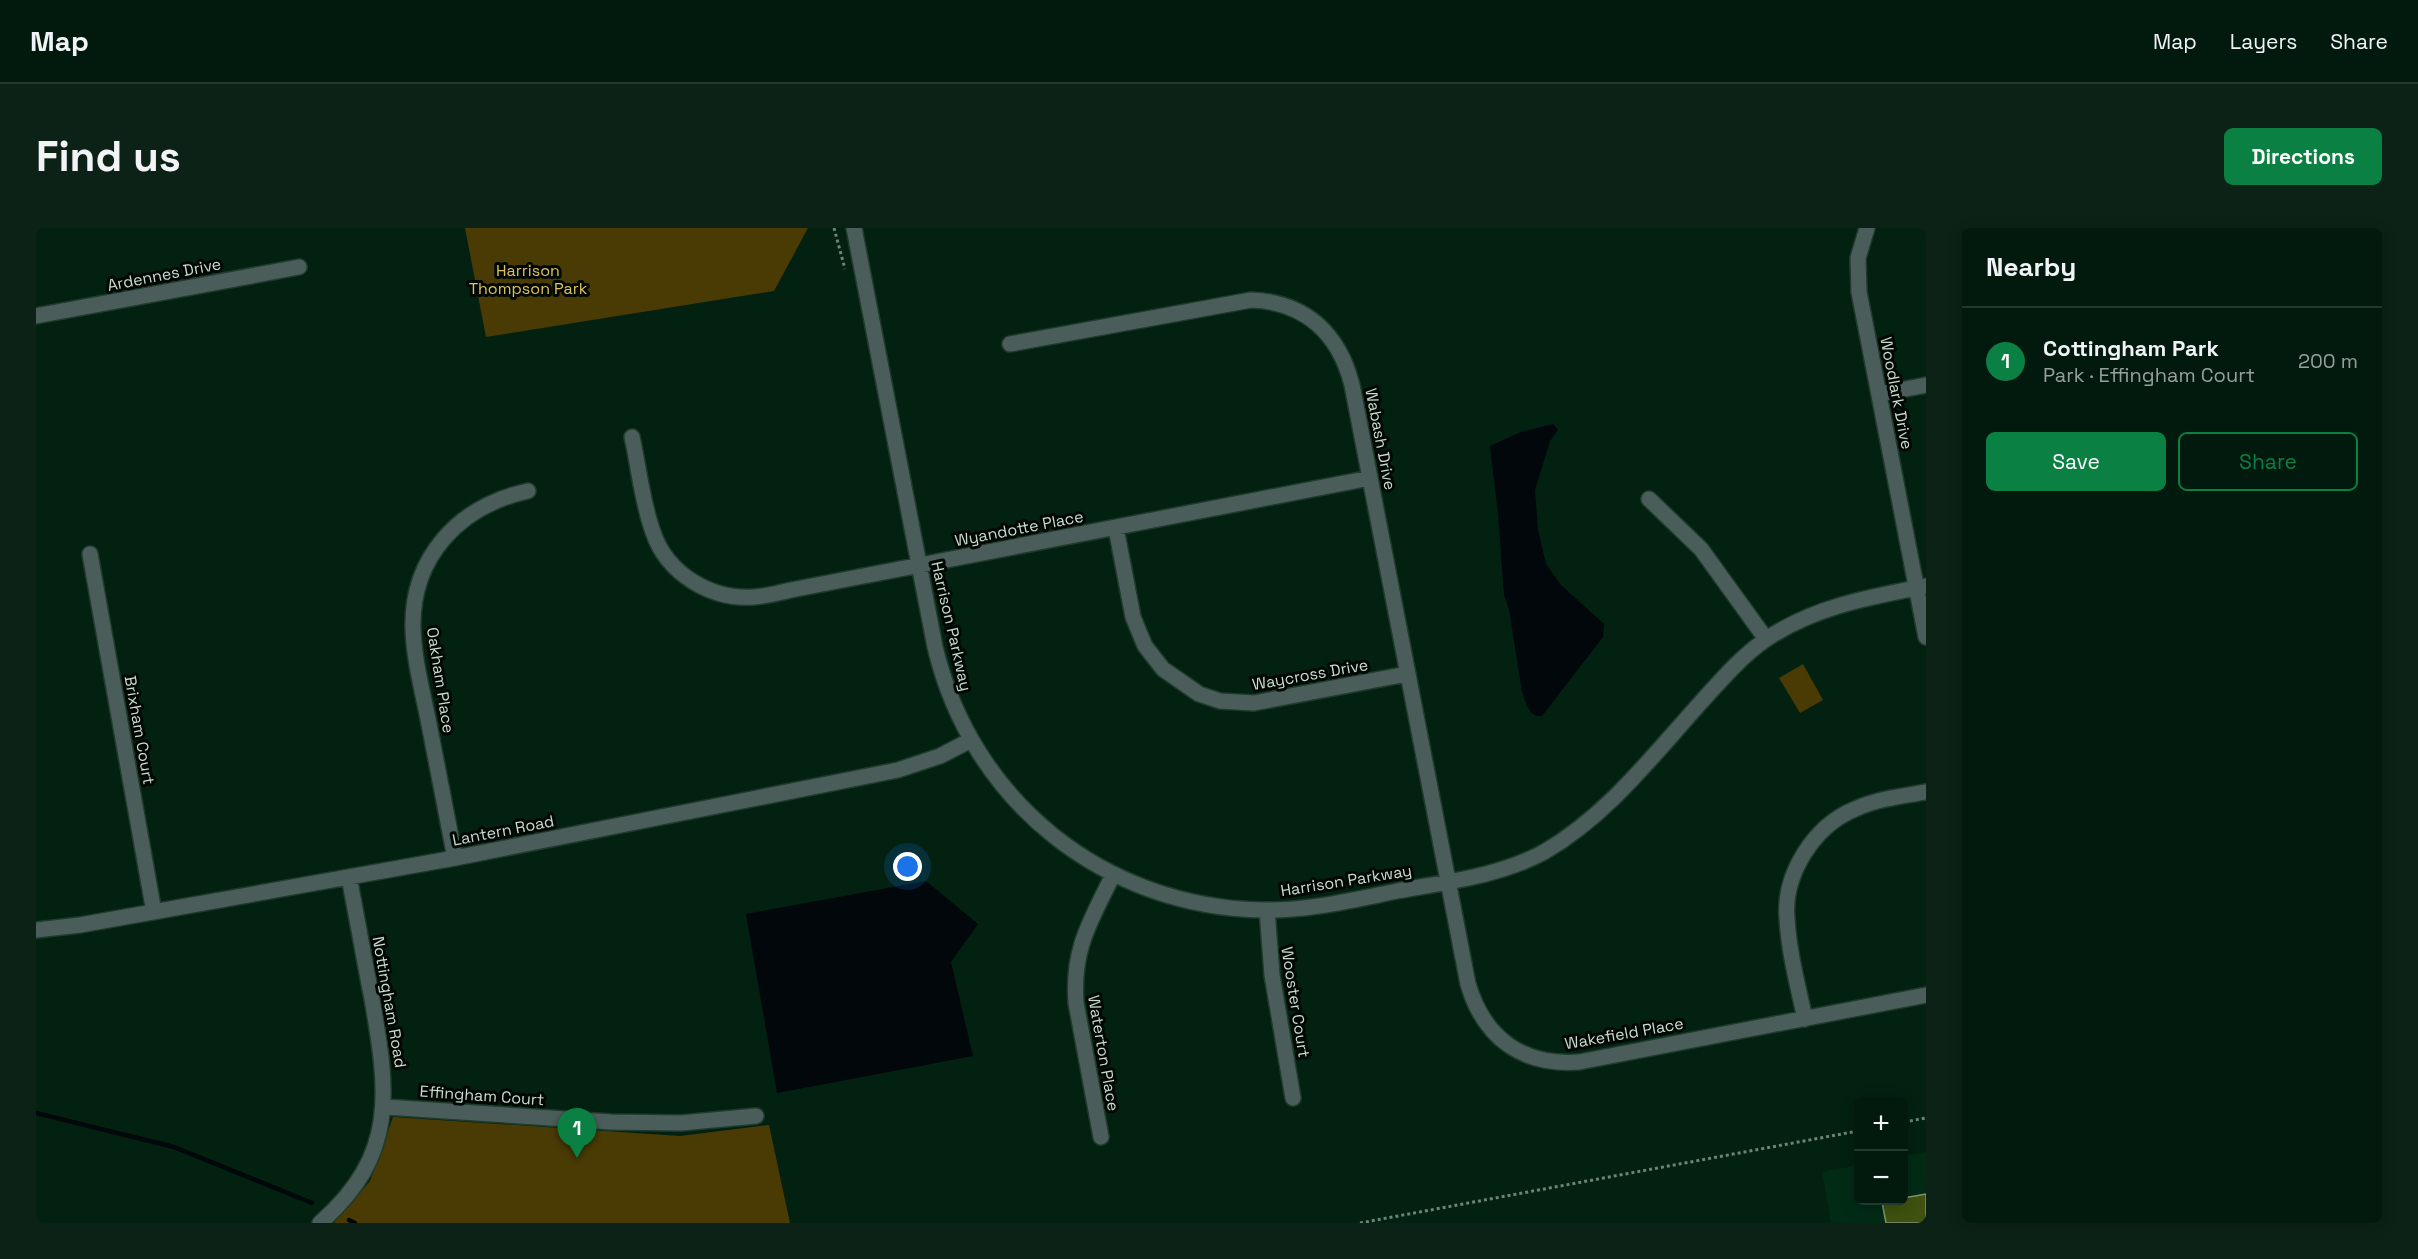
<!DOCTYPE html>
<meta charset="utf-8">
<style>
body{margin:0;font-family:"Space Grotesk",sans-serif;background:#0c2216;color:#f1f3f6}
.controls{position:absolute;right:18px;bottom:18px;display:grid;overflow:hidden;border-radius:9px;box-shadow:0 3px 15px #0003}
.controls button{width:54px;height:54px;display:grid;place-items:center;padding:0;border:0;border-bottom:2px solid #23382e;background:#02190d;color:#f1f3f6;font:30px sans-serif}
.you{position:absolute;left:872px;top:639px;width:21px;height:21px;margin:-15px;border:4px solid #fff;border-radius:50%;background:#1a73e8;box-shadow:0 0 0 9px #1a73e833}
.badge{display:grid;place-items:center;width:39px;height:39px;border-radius:50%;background:#0b8043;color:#fff;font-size:20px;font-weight:700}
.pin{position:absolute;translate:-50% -50px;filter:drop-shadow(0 2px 3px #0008)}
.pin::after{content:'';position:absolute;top:32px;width:21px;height:18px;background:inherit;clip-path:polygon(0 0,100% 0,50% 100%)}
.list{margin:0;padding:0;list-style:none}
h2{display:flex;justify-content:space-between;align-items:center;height:78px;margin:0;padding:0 24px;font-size:26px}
h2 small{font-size:20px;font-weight:400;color:#96a09d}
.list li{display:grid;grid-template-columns:39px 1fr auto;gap:18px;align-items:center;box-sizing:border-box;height:108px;padding:0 24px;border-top:2px solid #23382e}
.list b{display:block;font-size:22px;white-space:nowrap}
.list p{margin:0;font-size:20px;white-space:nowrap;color:#96a09d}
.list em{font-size:20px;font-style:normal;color:#96a09d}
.actions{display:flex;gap:12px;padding:18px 24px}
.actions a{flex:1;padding:14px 0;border:2px solid #0b8043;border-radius:9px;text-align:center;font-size:21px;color:#0b8043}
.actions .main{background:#0b8043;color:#fff}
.map{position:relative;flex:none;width:1890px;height:995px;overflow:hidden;border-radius:9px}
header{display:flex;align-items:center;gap:36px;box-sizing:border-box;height:84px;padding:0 30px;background:#02190d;border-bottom:2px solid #23382e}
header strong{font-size:28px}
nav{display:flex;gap:33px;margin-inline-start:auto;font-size:21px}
.intro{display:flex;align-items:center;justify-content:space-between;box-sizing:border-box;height:144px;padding:0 36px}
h1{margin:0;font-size:42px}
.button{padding:15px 27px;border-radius:9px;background:#0b8043;color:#fff;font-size:21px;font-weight:700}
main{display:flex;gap:36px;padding:0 36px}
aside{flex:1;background:#02190d;border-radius:9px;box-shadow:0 3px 15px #0003}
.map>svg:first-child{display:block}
.built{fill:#022b16}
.green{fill:#4a3b05}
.water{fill:#01070a}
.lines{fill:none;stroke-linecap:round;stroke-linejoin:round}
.stream{stroke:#01070a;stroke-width:4.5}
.building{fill:#3f520f;stroke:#849170;stroke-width:1.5}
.minor-casing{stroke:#1e3b2c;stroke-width:18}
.path{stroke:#6d8477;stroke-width:3;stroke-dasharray:3 3;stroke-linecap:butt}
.minor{stroke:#4b5d5b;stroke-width:15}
.labels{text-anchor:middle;stroke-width:6;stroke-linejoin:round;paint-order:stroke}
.park-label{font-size:16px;fill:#dfc260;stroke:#010803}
.street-label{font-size:16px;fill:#cadbcf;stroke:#010803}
</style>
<header>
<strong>Map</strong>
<nav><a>Map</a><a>Layers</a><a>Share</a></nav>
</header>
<div class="intro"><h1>Find us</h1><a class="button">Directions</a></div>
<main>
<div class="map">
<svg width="1890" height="995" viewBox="0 0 1890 995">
<rect width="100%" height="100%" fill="#022111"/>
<!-- built -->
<path class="built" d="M1890 924V995H1795L1786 944 1822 937V972H1868V928Z"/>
<!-- green -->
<path class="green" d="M429 0H772L738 63 450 109Z
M1767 436 1787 472 1764 485 1743 450Z
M357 889 644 908 733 897 754 995H298L334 953Z"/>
<!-- water -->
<path class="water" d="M1517 196 1522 202 1514 213 1499 262 1502 302 1510 336 1525 357 1568 396 1567 409 1506 488C1493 490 1490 475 1486 464L1473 381 1468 367 1462 286 1454 218 1485 204Z
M890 653 942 696 915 734 937 828 741 865 710 686Z"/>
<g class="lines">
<!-- stream -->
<path class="stream" d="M0 885 138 919 276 975
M313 992 319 995"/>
</g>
<!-- building -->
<path class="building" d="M1890 966V995H1850L1846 974 1868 972V970Z"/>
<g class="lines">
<defs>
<path id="minor" d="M818 0 899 419C936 574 1068 679 1227 682 1272 683 1317 672 1361 663 1410 654 1464 648 1508 624 1572 587 1618 526 1667 472 1686 451 1705 429 1729 412 1777 379 1833 369 1890 358
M1831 0 1822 30 1823 64 1890 409
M0 88 263 39
M974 116 1215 72C1270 74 1303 106 1316 157L1432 756C1448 810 1486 838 1543 834L1890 767
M1843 166 1890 157
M596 209C603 240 606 274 617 304 631 346 675 372 718 369 730 368 743 365 755 362L1334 250
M1613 271 1665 321 1730 411
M1080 300 1097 389 1109 418 1127 441 1163 466 1184 473 1218 475 1371 446
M54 326 118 684
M419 630C410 585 402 541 393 496 387 465 378 433 377 401 375 329 423 278 492 263
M1231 682 1236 747 1257 870
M0 702 44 697 419 630 862 542 904 528 935 512
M1769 791C1762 758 1753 725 1751 691 1747 646 1778 598 1819 581 1841 571 1866 568 1890 564
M349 879 575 894 645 895 720 888
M1065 909 1040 775C1036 721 1054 694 1077 647
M284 995C362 927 352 863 336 771 328 731 321 690 313 649"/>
</defs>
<!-- minor casing -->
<use href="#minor" class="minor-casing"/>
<!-- path -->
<path class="path" d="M798 0 809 41
M1868 894 1890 890
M1324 995 1822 903"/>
<!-- minor -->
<use href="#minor" class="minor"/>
</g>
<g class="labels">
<!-- park labels -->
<g class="park-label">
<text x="492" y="48">Harrison<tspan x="492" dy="18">Thompson Park</tspan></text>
</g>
<!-- street labels -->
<g class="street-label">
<text transform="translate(128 46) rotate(-11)" y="6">Ardennes Drive</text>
<text transform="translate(1861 165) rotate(79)" y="6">Woodlark Drive</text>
<text transform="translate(1345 211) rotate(79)" y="6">Wabash Drive</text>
<text transform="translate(983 300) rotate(-11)" y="6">Wyandotte Place</text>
<text transform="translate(916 398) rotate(77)" y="6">Harrison Parkway</text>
<text transform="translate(1274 446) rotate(-10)" y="6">Waycross Drive</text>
<text transform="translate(405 452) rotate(81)" y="6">Oakham Place</text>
<text transform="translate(104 502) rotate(80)" y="6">Brixham Court</text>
<text transform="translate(467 602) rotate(-11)" y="6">Lantern Road</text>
<text transform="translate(1310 652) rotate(-9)" y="6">Harrison Parkway</text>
<text transform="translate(354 774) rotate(80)" y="6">Nottingham Road</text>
<text transform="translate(1260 774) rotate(81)" y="6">Wooster Court</text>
<text transform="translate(1588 805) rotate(-10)" y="6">Wakefield Place</text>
<text transform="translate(1068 825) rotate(80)" y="6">Waterton Place</text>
<text transform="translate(446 867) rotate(4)" y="6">Effingham Court</text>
</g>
</g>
</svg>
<div class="controls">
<button>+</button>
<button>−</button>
</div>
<div class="you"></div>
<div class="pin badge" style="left:541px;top:930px">1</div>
</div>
<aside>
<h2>Nearby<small></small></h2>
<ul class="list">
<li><span class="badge">1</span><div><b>Cottingham Park</b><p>Park · Effingham Court</p></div><em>200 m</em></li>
</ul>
<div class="actions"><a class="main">Save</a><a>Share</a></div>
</aside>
</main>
